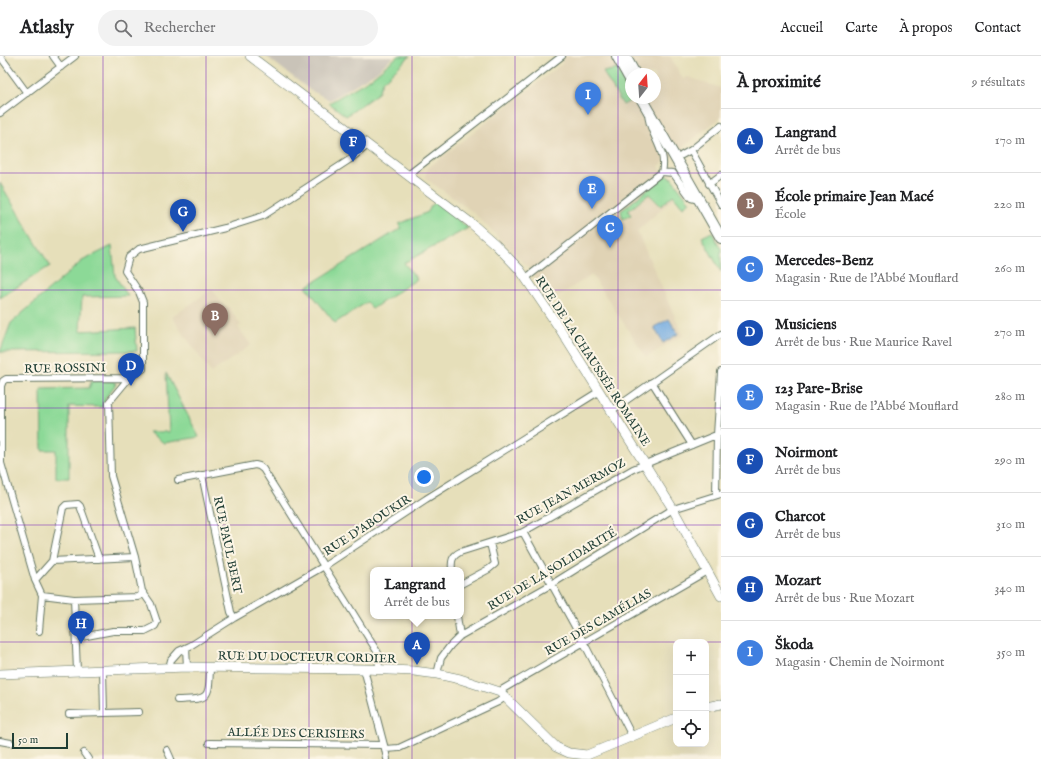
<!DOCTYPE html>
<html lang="fr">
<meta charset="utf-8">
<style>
body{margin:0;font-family:"IM FELL English",serif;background:#f2f2f2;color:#202124}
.controls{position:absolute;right:12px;bottom:12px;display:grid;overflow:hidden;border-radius:8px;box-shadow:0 4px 16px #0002}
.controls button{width:36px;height:36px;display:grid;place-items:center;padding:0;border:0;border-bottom:1px solid #e0e0e0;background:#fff;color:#202124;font:20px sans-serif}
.compass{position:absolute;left:625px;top:12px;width:36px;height:36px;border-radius:50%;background:#fff;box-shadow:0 4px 16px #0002;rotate:17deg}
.scale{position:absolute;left:12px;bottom:10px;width:56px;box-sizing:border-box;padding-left:4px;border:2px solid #1f3d34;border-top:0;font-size:11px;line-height:14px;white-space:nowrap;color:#1f3d34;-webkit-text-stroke:3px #fcf5e5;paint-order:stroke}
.you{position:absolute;left:424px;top:421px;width:14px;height:14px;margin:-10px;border:3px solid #fff;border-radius:50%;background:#1a73e8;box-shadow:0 0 0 6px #1a73e833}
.badge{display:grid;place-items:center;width:26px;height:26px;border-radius:50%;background:#ea580c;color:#fff;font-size:13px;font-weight:700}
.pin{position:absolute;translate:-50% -33px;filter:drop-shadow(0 1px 2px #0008)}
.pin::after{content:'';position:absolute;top:21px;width:14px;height:12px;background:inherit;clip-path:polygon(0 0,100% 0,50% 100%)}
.popup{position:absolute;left:370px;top:511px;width:94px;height:52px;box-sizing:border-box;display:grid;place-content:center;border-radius:8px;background:#fff;filter:drop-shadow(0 1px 3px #0005);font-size:13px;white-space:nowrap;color:#757577}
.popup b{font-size:15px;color:#202124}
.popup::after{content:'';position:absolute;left:50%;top:100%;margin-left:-8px;border:8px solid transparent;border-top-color:#fff}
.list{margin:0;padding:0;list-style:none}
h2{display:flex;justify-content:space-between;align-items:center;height:52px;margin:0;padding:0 16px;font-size:17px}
h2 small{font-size:13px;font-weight:400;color:#757577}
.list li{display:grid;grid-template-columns:26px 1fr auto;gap:12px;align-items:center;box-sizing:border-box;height:64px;padding:0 16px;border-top:1px solid #e0e0e0}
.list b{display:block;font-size:15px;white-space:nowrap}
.list p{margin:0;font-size:13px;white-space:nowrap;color:#757577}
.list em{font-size:13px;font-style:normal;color:#757577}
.icon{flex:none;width:22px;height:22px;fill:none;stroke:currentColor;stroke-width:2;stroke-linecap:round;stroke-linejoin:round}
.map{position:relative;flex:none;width:721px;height:703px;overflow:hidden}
header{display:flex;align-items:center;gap:24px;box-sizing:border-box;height:56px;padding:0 20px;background:#fff;border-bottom:1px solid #e0e0e0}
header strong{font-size:19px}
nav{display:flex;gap:22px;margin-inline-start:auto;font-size:14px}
.search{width:280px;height:36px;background:#f2f2f2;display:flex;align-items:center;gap:10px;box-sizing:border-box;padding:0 14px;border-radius:22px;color:#757577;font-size:15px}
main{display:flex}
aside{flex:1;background:#fff}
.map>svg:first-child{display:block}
.built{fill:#e0d3b5;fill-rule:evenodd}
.industrial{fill:#c9c3b8}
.green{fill:#8cd997;stroke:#568b66}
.water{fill:#72aae1;stroke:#48748a}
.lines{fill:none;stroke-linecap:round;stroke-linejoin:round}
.street-casing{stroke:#657663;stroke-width:8}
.secondary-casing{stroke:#657663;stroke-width:10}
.primary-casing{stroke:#657663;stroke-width:12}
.street{stroke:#fff;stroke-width:6}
.secondary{stroke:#fff;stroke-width:9}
.primary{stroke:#fff;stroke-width:10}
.grid{fill:none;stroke:#7b2cbf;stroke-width:1;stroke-opacity:0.55}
.labels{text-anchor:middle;stroke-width:4;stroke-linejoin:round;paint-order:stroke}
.street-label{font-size:12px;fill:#1f3d34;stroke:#fcf5e5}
</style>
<header>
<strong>Atlasly</strong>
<div class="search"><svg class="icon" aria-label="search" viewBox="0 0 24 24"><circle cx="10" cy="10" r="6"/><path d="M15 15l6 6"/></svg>Rechercher</div>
<nav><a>Accueil</a><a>Carte</a><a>À propos</a><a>Contact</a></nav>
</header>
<main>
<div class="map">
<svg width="721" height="703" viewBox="0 0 721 703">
<rect width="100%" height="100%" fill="#fcf5e5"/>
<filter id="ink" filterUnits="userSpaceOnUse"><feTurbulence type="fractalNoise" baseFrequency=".025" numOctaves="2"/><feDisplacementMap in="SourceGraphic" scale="8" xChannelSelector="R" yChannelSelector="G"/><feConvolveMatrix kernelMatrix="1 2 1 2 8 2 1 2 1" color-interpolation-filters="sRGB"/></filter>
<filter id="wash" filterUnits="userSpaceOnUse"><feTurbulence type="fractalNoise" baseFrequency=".012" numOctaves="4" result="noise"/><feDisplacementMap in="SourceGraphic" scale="16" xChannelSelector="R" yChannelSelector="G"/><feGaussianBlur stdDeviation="0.9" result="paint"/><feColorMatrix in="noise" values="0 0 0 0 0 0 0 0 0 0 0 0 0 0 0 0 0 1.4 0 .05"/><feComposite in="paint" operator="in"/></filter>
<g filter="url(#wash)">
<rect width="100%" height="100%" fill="#e6dfba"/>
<!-- built -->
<path class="built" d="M562 0H670L683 23 688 21 721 32V61L659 110 675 141 637 175 683 279 646 301 592 219 551 244 529 212 473 156 428 124 425 120 428 112 562 8ZM631 18H655V42H631Z
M212 233 225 251 228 250 241 269 238 271 251 289 211 317 172 261Z"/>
<!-- industrial -->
<path class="industrial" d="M266 0H394L376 16 330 44 310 34Z"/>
<!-- green -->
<path class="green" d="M398 0H410L382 26 378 37 349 58 346 60 329 47 370 23Z
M618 13 631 37V42L634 43 623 49 603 16Z
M665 119 670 120 690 146 683 151 673 139 661 150 649 138 628 155 631 159 623 163 621 155Z
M0 127 50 210 0 242Z
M436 146 468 172 404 207 417 223 372 253 367 246 335 267 306 231 401 172 399 168 428 156 431 150Z
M712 176 721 193V216L702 181Z
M112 190 115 220 128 240 82 241 80 275 135 272 137 295 0 296 11 267 82 205Z
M166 317 199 381 164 387 148 376H169Z
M92 324 114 325 116 328 106 341 103 351 69 350V422H56V394H42L41 333 89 332Z"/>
<!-- water -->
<path class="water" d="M669 263 678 278 663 287 654 271Z"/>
</g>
<g filter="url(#ink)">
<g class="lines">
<defs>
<path id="street" d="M0 0 27 37
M53 0 61 11
M0 57 75 0
M648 57C648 78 668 94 662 116
M691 94 721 148
M682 99 691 94 721 70
M662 116 673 117 691 142 699 144
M408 119 562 0
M709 128 721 119
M526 222 662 116
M652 326 692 389
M611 355 721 278
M202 419 231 556 234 562
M178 424 255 409 259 410 263 413 378 597 379 614
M716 439 717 379 721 316
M523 476 584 587 632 680
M52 505 63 452 66 449 78 448 80 450 99 503
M452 514C451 505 452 500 460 496L523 476 633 413 721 377
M35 524 52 505 135 501
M461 528 489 513 495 508 490 487
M42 539 35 524 1 407V330L3 325 6 323 129 322
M42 539 74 543 138 541 141 539 142 535
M74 543 77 615
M457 560 460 580
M39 575 42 539
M76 582 113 575H145L155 570 157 566 151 548 142 535 135 501 111 420 109 346 129 322 143 313V246L139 236 125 215 129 201 139 193 225 172 263 160 349 104 368 89
M186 592 187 611
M169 612 171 604 179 595 190 590 234 562 326 509 426 443 598 336
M364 613 385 693 387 703
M103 614 104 657
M437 618 441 602 450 590 460 580 552 528 673 453 721 438
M500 636 503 633 707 515
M177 644C209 643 209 644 210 611
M69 658 139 656
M0 685 11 687
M209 687 384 689
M385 693 399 692 498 646 505 641
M167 694 171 703
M84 697 88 703"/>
<path id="secondary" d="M250 0 471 167 496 189 520 214 560 273 673 453 721 540
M0 618 187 611 364 613 414 615 437 618 460 623 500 636 556 691 569 697 587 699 676 662
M706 651 721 648"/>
<path id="primary" d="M617 0 631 25
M625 0 635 18
M641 42 721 182"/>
</defs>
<!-- street casing -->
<use href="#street" class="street-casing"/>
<!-- secondary casing -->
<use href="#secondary" class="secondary-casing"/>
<!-- primary casing -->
<use href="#primary" class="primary-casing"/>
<!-- street -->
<use href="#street" class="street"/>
<!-- secondary -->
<use href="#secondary" class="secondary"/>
<!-- primary -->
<use href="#primary" class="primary"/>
</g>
</g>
<!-- grid -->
<path class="grid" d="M103 0V703M206 0V703M309 0V703M412 0V703M515 0V703M618 0V703M0 117H721M0 234H721M0 352H721M0 469H721M0 586H721"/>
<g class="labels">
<!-- street labels -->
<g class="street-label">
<text transform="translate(593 305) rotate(57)" y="4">RUE DE LA CHAUSSÉE ROMAINE</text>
<text transform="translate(65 312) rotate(-1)" y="4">RUE ROSSINI</text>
<text transform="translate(571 435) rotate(-29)" y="4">RUE JEAN MERMOZ</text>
<text transform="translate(367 469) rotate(-33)" y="4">RUE D'ABOUKIR</text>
<text transform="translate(228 489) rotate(78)" y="4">RUE PAUL BERT</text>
<text transform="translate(552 513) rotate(-31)" y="4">RUE DE LA SOLIDARITÉ</text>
<text transform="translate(598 566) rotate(-30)" y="4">RUE DES CAMÉLIAS</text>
<text transform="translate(307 601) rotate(1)" y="4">RUE DU DOCTEUR CORDIER</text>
<text transform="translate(296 677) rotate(1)" y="4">ALLÉE DES CERISIERS</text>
</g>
</g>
</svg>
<div class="controls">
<button>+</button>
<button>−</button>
<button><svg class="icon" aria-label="locate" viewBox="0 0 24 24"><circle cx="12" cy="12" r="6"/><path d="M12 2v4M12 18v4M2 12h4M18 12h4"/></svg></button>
</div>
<svg class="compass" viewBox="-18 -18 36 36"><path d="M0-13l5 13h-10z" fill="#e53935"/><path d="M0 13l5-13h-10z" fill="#757577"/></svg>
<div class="scale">50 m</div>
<div class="you"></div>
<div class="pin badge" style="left:417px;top:609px;background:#1a4fb4">A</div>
<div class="popup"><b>Langrand</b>Arrêt de bus</div>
<div class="pin badge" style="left:215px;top:280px;background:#8d6e63">B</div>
<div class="pin badge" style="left:610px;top:192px;background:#3f7fe0">C</div>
<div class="pin badge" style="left:131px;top:330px;background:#1a4fb4">D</div>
<div class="pin badge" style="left:592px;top:153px;background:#3f7fe0">E</div>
<div class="pin badge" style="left:353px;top:106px;background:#1a4fb4">F</div>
<div class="pin badge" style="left:183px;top:176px;background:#1a4fb4">G</div>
<div class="pin badge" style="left:81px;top:588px;background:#1a4fb4">H</div>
<div class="pin badge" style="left:588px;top:59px;background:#3f7fe0">I</div>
</div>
<aside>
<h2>À proximité<small>9 résultats</small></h2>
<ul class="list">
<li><span class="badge" style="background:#1a4fb4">A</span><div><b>Langrand</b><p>Arrêt de bus</p></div><em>170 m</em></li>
<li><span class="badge" style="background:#8d6e63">B</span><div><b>École primaire Jean Macé</b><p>École</p></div><em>220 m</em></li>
<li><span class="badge" style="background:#3f7fe0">C</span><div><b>Mercedes-Benz</b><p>Magasin · Rue de l'Abbé Mouflard</p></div><em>260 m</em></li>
<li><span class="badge" style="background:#1a4fb4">D</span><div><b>Musiciens</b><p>Arrêt de bus · Rue Maurice Ravel</p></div><em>270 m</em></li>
<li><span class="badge" style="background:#3f7fe0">E</span><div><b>123 Pare-Brise</b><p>Magasin · Rue de l'Abbé Mouflard</p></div><em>280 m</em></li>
<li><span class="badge" style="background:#1a4fb4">F</span><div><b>Noirmont</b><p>Arrêt de bus</p></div><em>290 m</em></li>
<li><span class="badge" style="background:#1a4fb4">G</span><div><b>Charcot</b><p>Arrêt de bus</p></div><em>310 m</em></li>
<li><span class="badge" style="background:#1a4fb4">H</span><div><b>Mozart</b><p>Arrêt de bus · Rue Mozart</p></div><em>340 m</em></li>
<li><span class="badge" style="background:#3f7fe0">I</span><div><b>Škoda</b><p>Magasin · Chemin de Noirmont</p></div><em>350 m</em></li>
</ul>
</aside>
</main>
